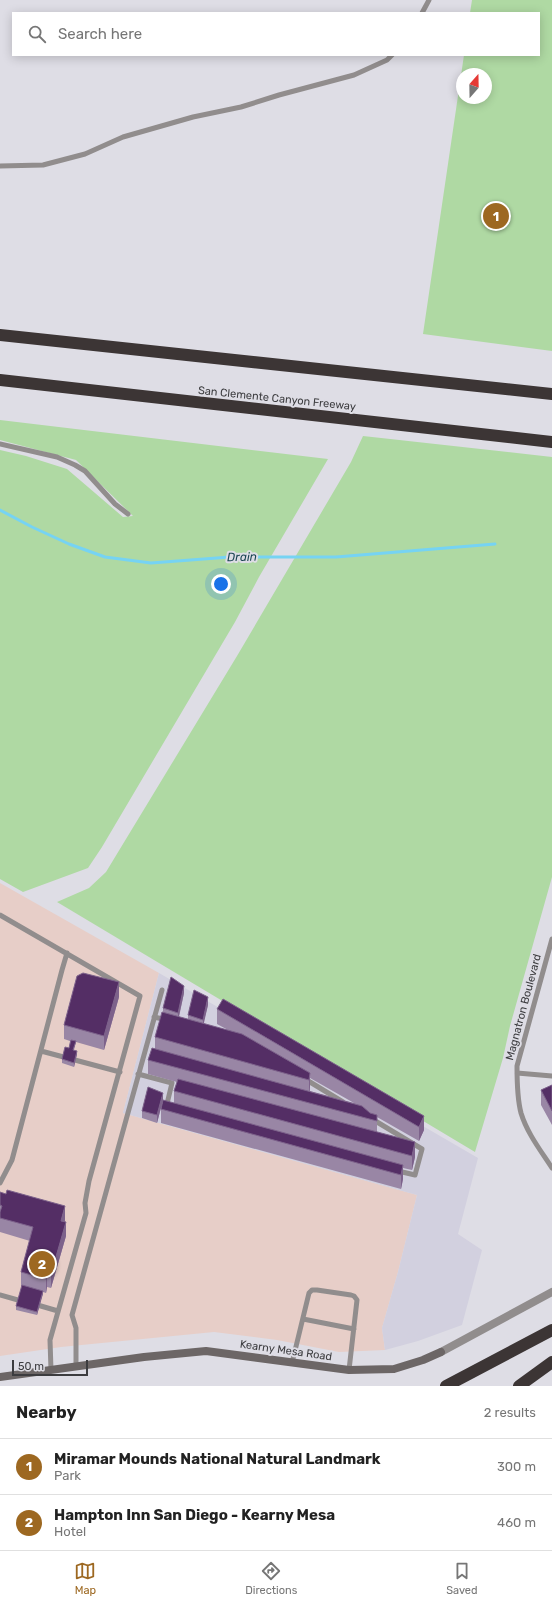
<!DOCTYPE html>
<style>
body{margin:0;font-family:Rubik,sans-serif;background:#f2f2f2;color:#222}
.compass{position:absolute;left:456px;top:68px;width:36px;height:36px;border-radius:50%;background:#fff;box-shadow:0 2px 10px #0003;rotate:20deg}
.scale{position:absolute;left:12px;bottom:10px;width:76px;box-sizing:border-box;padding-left:4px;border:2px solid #3c3c3f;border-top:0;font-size:11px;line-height:14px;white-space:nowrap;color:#3c3c3f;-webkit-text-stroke:3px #dedde5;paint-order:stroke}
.you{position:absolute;left:221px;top:584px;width:14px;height:14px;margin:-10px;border:3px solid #fff;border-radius:50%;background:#1a73e8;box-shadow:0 0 0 6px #1a73e833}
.badge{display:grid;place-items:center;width:26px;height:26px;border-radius:50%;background:#9d6821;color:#fff;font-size:13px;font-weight:700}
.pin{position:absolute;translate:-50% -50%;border:2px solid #fff;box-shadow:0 1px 4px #0006}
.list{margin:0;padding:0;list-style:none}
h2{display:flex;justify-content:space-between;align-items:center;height:52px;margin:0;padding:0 16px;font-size:17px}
h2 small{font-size:13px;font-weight:400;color:#767676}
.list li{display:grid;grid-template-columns:26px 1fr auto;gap:12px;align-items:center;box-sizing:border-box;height:56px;padding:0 16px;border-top:1px solid #e0e0e0}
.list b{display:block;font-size:15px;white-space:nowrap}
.list p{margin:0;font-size:13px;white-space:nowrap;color:#767676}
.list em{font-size:13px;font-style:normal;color:#767676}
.icon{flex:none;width:22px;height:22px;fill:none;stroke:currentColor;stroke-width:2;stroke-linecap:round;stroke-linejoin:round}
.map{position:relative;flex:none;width:552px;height:1386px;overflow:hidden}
.search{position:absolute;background:#fff;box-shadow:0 2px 10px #0003;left:12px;right:12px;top:12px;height:44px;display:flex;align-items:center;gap:10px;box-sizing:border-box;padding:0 14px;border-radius:0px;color:#767676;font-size:15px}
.sheet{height:164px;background:#fff}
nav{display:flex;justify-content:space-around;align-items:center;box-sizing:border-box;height:56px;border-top:1px solid #e0e0e0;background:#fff;font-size:11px;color:#767676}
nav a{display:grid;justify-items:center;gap:2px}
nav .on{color:#9d6821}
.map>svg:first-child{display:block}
.commercial{fill:#e7cec8}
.built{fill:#d2d0df}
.green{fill:#afd9a3;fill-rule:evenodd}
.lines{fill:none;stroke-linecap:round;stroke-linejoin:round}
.stream{stroke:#76d3f3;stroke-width:3}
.lane{stroke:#918d8d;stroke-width:5}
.street{stroke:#918d8d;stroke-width:8}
.secondary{stroke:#6c6666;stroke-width:8}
.highway{stroke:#3c3535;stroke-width:12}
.wall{fill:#9986a5;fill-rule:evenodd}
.shaded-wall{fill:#7d628b}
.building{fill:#542e65;stroke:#7d628b}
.labels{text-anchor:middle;stroke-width:4;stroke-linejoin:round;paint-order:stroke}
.street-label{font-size:11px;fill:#3c3c3f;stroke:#dedde5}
.water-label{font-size:12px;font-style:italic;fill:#1a4452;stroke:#dedde5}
</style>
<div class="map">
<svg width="552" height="1386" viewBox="0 0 552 1386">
<rect width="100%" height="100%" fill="#dedde5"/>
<!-- commercial -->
<path class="commercial" d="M0 883 159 973 123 1113 417 1195 398 1272 382 1328 385 1350 339 1352 277 1340 214 1332 61 1347 0 1356Z"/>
<!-- built -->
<path class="built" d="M159 973 478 1158 458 1234 482 1250 462 1325 418 1341 385 1350 382 1328 398 1272 417 1195 123 1113Z"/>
<!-- green -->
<path class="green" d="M472 0H552V351L423 334 464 55H539V13H470ZM462 74H486V98H462Z
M0 420 328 459 259 577 235 622 102 847 88 868 23 892 0 879V450L26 456 67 469 123 517 133 516 76 460 0 440Z
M363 436 552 457V877L510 1026 503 1058 475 1152 57 902 89 888 106 872 237 656 351 462Z"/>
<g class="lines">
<!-- stream -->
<path class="stream" d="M0 510 32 527 69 544 105 557 151 563 230 557H336L495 544"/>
<!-- lane -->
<path class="lane" d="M422 13 429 0
M0 166 43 165 85 154 123 137 193 117 241 107 279 95 354 75 387 60 392 55
M0 444 57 457 75 465 85 471 115 504 128 514
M0 915 140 996 89 1181 85 1203 86 1213 50 1340 51 1370
M552 939 517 1066C517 1081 517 1098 521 1113 527 1133 541 1151 552 1168
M154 1017 167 1020
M41 1051 120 1072
M517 1073 552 1076
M138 1074 172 1083 166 1108
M305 1079 343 1102
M372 1119 422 1149 415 1175 398 1171
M0 1183 12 1160 62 970 67 953
M0 1295 25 1302
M34 1304 58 1311
M303 1319 354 1329
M292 1363 309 1293 312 1290H317L351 1295 354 1296 357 1300 349 1370
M76 1366V1328L72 1315 162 990"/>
<!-- street -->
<path class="street" d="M441 1352 552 1292"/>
<!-- secondary -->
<path class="secondary" d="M0 1377 144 1357 206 1351 349 1370 394 1369 423 1360 441 1352"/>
<!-- highway -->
<path class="highway" d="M0 335 552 394
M0 380 552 442
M446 1386 552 1330
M519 1386 552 1362"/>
</g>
<!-- wall -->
<path class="wall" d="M184 993 179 1017 188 1020V1015L208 1005 203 1024 228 1030 217 1024V1009L424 1130 419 1141 377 1117V1132L415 1157 412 1170 403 1168V1179L401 1189 161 1123V1109L174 1103V1091L177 1082 148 1074V1060L155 1049V1037L163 1013V1008ZM310 1078 354 1103 310 1091Z
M119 997 104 1050 76 1042 74 1050 77 1054 74 1067 62 1063V1059L69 1048 70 1041 64 1039V1025Z
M552 1085V1125L541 1105V1090Z
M163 1100 157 1123 142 1118V1111Z
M0 1192 65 1220 66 1236 51 1288 47 1287 46 1293 43 1292 37 1315 16 1310V1306L22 1287 21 1286V1272L30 1241 0 1232Z"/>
<!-- shaded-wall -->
<path class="shaded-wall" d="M119 982V997L104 1050V1036Z
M184 986V993L178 1020V1013Z
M208 997V1005L203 1027V1020Z
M77 1051V1054L74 1067V1063Z
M310 1073V1087L309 1095V1080Z
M163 1093V1100L157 1123V1115Z
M424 1116V1130L419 1141V1127Z
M415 1142V1157L412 1170V1156Z
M403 1165V1179L401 1189V1175Z
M65 1206V1220L61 1235V1221Z
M66 1222V1236L51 1288V1274Z
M47 1273V1287L46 1293V1279Z
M43 1291V1294L37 1315V1312Z"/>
<!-- building -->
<path class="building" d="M83 973 119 982 104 1036 64 1025 77 976Z
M171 977 184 986 178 1013 163 1008Z
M194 990 208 997 203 1020 188 1015Z
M223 999 424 1116 419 1127 217 1009Z
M162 1012 242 1034 310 1073 309 1080 155 1037Z
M71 1040 76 1041 73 1050 77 1051 74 1063 62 1059 65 1047 69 1048Z
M152 1048 362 1106 370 1113 377 1115V1121L148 1060Z
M178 1079 415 1142 412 1156 174 1091Z
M552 1085V1111L541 1090Z
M148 1087 163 1093 157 1115 142 1111Z
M163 1100 403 1165 401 1175 161 1109Z
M7 1190 65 1206 61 1221 66 1222 51 1274 47 1273 46 1279 21 1272 33 1227 0 1218V1212L2 1206 0 1205V1192L6 1194Z
M22 1285 43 1291 37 1312 16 1306Z"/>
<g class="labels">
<!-- street labels -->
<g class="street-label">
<text transform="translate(277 398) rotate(6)" y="4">San Clemente Canyon Freeway</text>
<text transform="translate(523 1007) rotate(-75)" y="4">Magnatron Boulevard</text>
<text transform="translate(286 1350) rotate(8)" y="4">Kearny Mesa Road</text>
</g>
<!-- water labels -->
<g class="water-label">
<text transform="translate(242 557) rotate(-1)" y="4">Drain</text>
</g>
</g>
</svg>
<svg class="compass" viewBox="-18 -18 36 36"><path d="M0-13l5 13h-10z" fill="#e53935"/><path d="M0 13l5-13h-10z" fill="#767676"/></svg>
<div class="scale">50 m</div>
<div class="you"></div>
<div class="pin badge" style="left:496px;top:216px">1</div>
<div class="pin badge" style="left:42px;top:1264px">2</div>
<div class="search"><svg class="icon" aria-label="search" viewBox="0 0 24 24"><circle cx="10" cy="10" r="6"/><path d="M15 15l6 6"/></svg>Search here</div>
</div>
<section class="sheet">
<h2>Nearby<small>2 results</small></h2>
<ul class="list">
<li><span class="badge">1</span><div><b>Miramar Mounds National Natural Landmark</b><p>Park</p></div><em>300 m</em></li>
<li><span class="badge">2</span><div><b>Hampton Inn San Diego - Kearny Mesa</b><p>Hotel</p></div><em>460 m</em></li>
</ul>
</section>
<nav>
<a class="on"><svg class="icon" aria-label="map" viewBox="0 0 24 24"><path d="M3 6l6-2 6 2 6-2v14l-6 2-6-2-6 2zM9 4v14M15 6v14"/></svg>Map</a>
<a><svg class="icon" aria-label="directions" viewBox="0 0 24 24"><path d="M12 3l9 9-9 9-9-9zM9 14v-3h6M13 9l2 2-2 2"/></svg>Directions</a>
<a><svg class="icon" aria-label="saved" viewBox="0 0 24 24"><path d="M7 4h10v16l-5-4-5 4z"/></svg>Saved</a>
</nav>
